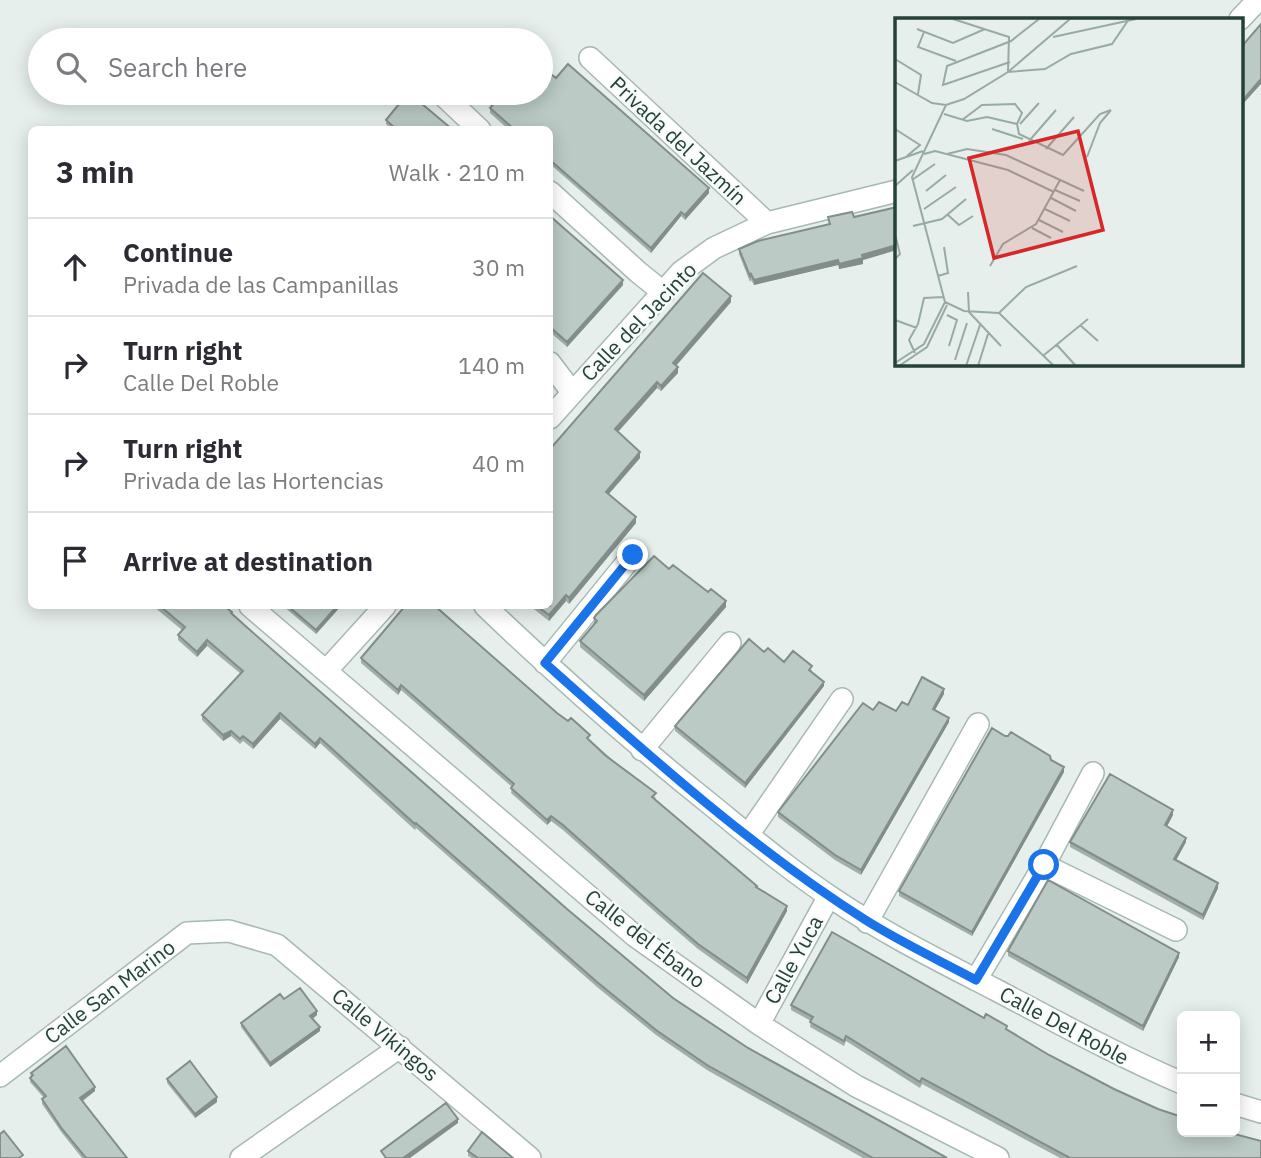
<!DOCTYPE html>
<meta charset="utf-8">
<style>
body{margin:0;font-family:"IBM Plex Sans",sans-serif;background:#f2f2f3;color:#2b2b33}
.controls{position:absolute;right:21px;bottom:21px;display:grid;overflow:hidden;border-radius:10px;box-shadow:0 4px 18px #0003}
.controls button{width:63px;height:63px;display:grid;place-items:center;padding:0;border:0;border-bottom:2px solid #e1e1e2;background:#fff;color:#2b2b33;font:35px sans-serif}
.stop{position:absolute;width:21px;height:21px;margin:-16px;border:5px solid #1a73e8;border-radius:50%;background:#fff}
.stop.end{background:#1a73e8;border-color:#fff;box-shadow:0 2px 7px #0008}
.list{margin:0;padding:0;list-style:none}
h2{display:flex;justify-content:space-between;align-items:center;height:91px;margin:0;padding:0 28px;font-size:30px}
h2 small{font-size:23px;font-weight:400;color:#7c7c81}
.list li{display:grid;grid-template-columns:46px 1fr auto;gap:21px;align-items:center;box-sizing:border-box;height:98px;padding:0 28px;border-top:2px solid #e1e1e2}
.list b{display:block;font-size:26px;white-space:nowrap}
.list p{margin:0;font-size:23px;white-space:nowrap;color:#7c7c81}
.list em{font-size:23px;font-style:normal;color:#7c7c81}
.icon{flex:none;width:38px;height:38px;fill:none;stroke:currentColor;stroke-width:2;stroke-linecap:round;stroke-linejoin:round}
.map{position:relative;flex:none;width:1261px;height:1158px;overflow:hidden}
.search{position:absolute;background:#fff;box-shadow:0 4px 18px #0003;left:28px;top:28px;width:525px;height:77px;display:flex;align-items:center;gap:18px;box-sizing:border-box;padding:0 24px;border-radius:38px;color:#7c7c81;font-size:26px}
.panel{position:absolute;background:#fff;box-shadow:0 4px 18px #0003;left:28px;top:126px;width:525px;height:483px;border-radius:10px}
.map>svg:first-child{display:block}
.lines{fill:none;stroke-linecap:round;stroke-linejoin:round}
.minor-casing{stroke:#a8b8b2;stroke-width:24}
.minor{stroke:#fff;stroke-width:21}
.wall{fill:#a1aea9}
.shaded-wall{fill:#838d89}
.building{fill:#bbcac4;stroke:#838d89;stroke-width:2}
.route{stroke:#1a73e8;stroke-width:9}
.labels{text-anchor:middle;stroke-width:5;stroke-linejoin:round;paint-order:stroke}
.street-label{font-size:21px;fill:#24423a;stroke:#f7fbf9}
.inset-road{fill:none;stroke:#98aaa4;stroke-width:2}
.view{fill:#d62828;fill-opacity:0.15;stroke:#d62828;stroke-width:3.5}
.inset-edge{fill:none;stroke:#24423a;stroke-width:3.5}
</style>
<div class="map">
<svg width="1261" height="1158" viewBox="0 0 1261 1158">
<rect width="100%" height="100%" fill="#e6efeb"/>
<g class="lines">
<defs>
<path id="minor" d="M1240 19 1258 0
M590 58 767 223
M444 96 480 130
M550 192 638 272 664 293
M550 363 572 392
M550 418 681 272 714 248 767 223 897 191
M250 606 635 936 759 1024 856 1086 998 1158
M485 606C559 677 635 744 715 808 753 839 791 871 832 898 885 934 942 962 998 991 1059 1023 1119 1056 1182 1083
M545 663 633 555
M326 671 385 606
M642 750 730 643
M748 835 842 699
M1044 865 1176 930
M867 922 978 724
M976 980 1044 865 1093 773
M759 1024 829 896
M0 1076 187 933 229 931 277 945 530 1158
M1235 1104 1261 1112
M241 1158 400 1047"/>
</defs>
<!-- minor casing -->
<use href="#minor" class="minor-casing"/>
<!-- minor -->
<use href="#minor" class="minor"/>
</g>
<!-- wall -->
<path class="wall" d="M556 78 709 193 685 220 681 216 651 253 550 164V130H509L490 113V108L532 95Z
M386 120 453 130H392L386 124Z
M550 216 623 285 567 347 550 332Z
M828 217H854L886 253 863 260V264L839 269 838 265 754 285 751 280 750 282 739 254V249L829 225Z
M731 302 676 366 678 373 661 391 657 388 618 432 640 458 609 494 636 523 569 604 566 601 549 621 530 606H550V449Z
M669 569 708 592 726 607 644 701 580 647V641L594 625V618Z
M153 606H224L232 614 567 909 673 998 748 1048 947 1158H863L707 1070 656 1035 597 987 416 828 415 830 320 743 315 749 280 719 253 749 243 741 240 744 231 736 223 741 202 720V715L241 674 207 646 197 657 178 640V635L182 630Z
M283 606H341L316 634Z
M764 652 784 662 812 670 811 672 824 686 745 788 675 731V726Z
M361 658 590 740 656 798 655 799 757 888 787 911 747 984 698 949 662 918 563 830 551 821 547 825 511 793 512 787 401 690 398 695 361 663Z
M944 694 935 710 949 722 861 875 835 860 778 817V812L896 711 908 705Z
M1005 736 1051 760 1064 772 972 936 899 896V891Z
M1173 815 1167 826 1186 842 1176 860 1218 888 1203 920 1070 847V842Z
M1008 951 1179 957 1143 1031 1008 956Z
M284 999 317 1015 313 1019 320 1031 270 1067 241 1027V1023Z
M791 1005 984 1018 1007 1030 1049 1055 1114 1089 1261 1158H1060L922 1084 920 1088 846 1041 844 1046 810 1027 811 1021 791 1010Z
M31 1073 95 1091 83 1101 127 1158H82L62 1133 42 1104V1099L44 1098 30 1082Z
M167 1079 217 1102 195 1118 167 1083Z
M468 1151 513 1158H472L468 1156Z"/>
<!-- shaded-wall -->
<path class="shaded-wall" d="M1261 79V84L1242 105V101Z
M709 188V193L685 220V215Z
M681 212V216L651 253V248Z
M897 245V250L863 260V264L839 269V264L862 255Z
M838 260V265L754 285V280Z
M623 280V285L567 347V342Z
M731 296V302L673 369V363Z
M678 367V373L661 391V386Z
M657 382V388L615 435V429Z
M640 452V458L606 497V492Z
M636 517V523L569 604V598Z
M566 595V601L549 621V615Z
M726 601V607L644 701V695Z
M337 606H341L316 634V630Z
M207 640V646L197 657V652Z
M824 682V686L745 788V783Z
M401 685V690L398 695V690Z
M944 689V694L933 713V709Z
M280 713V719L253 749V744Z
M949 718V722L861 875V870Z
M231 731V736L223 741V735Z
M320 738V743L315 749V744Z
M1064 767V772L972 936V932Z
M1173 810V815L1165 830V825Z
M551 816V821L547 825V820Z
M1186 838V842L1174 864V859Z
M1218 883V888L1203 920V915Z
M787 906V911L747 984V978Z
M1179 953V957L1143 1031V1026Z
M317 1011V1015L310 1020V1016Z
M320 1027V1031L270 1067V1063Z
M95 1087V1091L80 1102V1098Z
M217 1097V1102L195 1118V1114Z
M458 1119V1123L410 1158H403Z"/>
<!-- building -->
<path class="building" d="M1261 24V79L1242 101V46Z
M568 64 709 188 685 215 681 212 651 248 550 160V130H515L490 108 503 93H529L532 95 534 93H541V85L551 74 556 78Z
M408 93H409L453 130H397L386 120Z
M897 207V245L862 255 863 258 839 264 838 260 754 280 751 274 750 276 739 249 758 241 830 224 828 217 852 212 854 217Z
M550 216 623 280 567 342 550 327Z
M703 273 731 296 673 363 678 367 661 386 657 382 615 429 640 452 606 492 636 517 569 598 566 595 549 615 537 606H550V449Z
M654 556 669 569 673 565 708 592 711 589 726 601 644 695 580 641 597 621 594 618 596 615Z
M160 606H224L232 612 231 613 250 630 567 909 673 998 748 1048 947 1158H873L707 1065 656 1030 597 982 416 823 415 824 320 738 315 744 280 713 253 744 243 736 240 739 231 731 223 735 202 715 243 671 207 640 197 652 178 635 185 627Z
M288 606H337L316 630Z
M405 606H435L557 713 568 721 571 718 590 735 587 738 606 756 656 793 652 797 757 886 756 887 787 906 747 978 698 944 662 913 563 825 551 816 547 820 511 788 514 784 401 685 398 690 361 658Z
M749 639 764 652 768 648 784 662 793 651 812 666 809 670 824 682 745 783 675 726Z
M922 677 944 689 933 709 949 718 861 870 835 855 778 812 863 703 873 710 879 702 896 711 902 702 908 705Z
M992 728 1005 736H1008L1011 732 1050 756 1051 760 1064 767 972 932 899 891Z
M1110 774 1173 810 1165 825 1186 838 1174 859 1218 883 1203 915 1070 842Z
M1048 880 1179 953 1143 1026 1008 951Z
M832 932 984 1018 986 1014 1007 1026 1006 1029 1049 1055 1114 1089 1158 1109 1182 1117V1132H1227L1261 1141V1158H1070L922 1078 920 1082 846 1036 844 1041 810 1022 813 1017 791 1005Z
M300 988 317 1011 310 1016 320 1027 270 1063 241 1023 280 994 284 999Z
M66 1046 95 1087 80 1098 127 1158H86L62 1129 42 1099 46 1096 30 1078 33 1075 31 1073Z
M190 1061 217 1097 195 1114 167 1079Z
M446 1103 458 1119 403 1158H386L381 1151Z
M4 1131 23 1155 19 1158H0V1134Z
M482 1132 513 1158H478L468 1151Z"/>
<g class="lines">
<!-- route -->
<path class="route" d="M633 555 545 663C646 753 749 846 864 919 900 942 939 960 976 980L1044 865"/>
</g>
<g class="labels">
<!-- street labels -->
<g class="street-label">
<text transform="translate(678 141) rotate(43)" y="7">Privada del Jazmín</text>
<text transform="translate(639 322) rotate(-46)" y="7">Calle del Jacinto</text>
<text transform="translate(645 939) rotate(38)" y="7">Calle del Ébano</text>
<text transform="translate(794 960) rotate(-61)" y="7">Calle Yuca</text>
<text transform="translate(110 992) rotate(-37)" y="7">Calle San Marino</text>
<text transform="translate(1064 1026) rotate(28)" y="7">Calle Del Roble</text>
<text transform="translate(385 1035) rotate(40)" y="7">Calle Vikingos</text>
</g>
</g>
<!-- overview -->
<g transform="translate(895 18)">
<rect width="348" height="348" fill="#e6efeb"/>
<path class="inset-road" d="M58 1 114 19 113 54 150 51 176 36 217 26 234 1M22 11 58 25 90 11M29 14 23 29 61 43M158 19 241 1M0 41 26 57 23 76M115 44 48 67 52 48 116 23 144 1M0 64 37 85 51 87 69 81 113 54 175 1M51 87 17 159 50 284 69 293 104 295 159 348M49 96 72 103 92 99 122 106M67 102 87 87 120 86 127 95 122 106M122 106 124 116 168 137 205 96 216 92M125 106 144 85M0 111 25 127 12 138M97 111 128 121M134 123 161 92M151 131 179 99M29 136 40 133 113 152 159 174M52 136 72 131 111 137 189 173M192 139 205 105 216 92M0 143 28 133M17 162 40 146M0 168 18 152M160 172 185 183M31 173 51 157M156 180 181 193M29 191 61 169M150 191 175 203M53 197 64 207 78 198M144 202 168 214M18 208 47 201 71 181M137 210 156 220M0 216 5 236 0 241M95 248 108 226 141 206 165 162M43 258 53 255 49 229M73 274 74 294 106 328M104 295 131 269 182 248M52 297 62 302 54 328M0 302 22 310M185 307 203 323M161 326 181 348M20 335 14 322 23 306 29 280 48 279M149 337 193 301M60 342 72 305M0 345 29 326 50 284M4 348 32 329 52 287M71 348 85 307M83 348 93 316"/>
<path class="view" d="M183 113 208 212 99 240 74 140Z"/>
<rect width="348" height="348" class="inset-edge"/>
</g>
</svg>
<div class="controls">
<button>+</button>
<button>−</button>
</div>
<div class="stop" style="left:1044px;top:865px"></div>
<div class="stop end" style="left:633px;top:555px"></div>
<div class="search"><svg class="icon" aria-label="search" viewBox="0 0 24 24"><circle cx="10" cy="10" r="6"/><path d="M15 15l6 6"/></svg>Search here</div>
<section class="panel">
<h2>3 min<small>Walk · 210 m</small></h2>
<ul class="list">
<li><svg class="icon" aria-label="ahead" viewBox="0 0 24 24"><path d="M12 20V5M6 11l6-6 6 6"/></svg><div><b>Continue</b><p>Privada de las Campanillas</p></div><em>30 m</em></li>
<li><svg class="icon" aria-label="right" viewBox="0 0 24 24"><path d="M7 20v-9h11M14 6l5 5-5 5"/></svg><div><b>Turn right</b><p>Calle Del Roble</p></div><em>140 m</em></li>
<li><svg class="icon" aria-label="right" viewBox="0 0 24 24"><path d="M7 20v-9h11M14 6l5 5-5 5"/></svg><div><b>Turn right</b><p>Privada de las Hortencias</p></div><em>40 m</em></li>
<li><svg class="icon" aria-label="arrive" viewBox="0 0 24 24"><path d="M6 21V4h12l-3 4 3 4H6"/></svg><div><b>Arrive at destination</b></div></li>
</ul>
</section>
</div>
